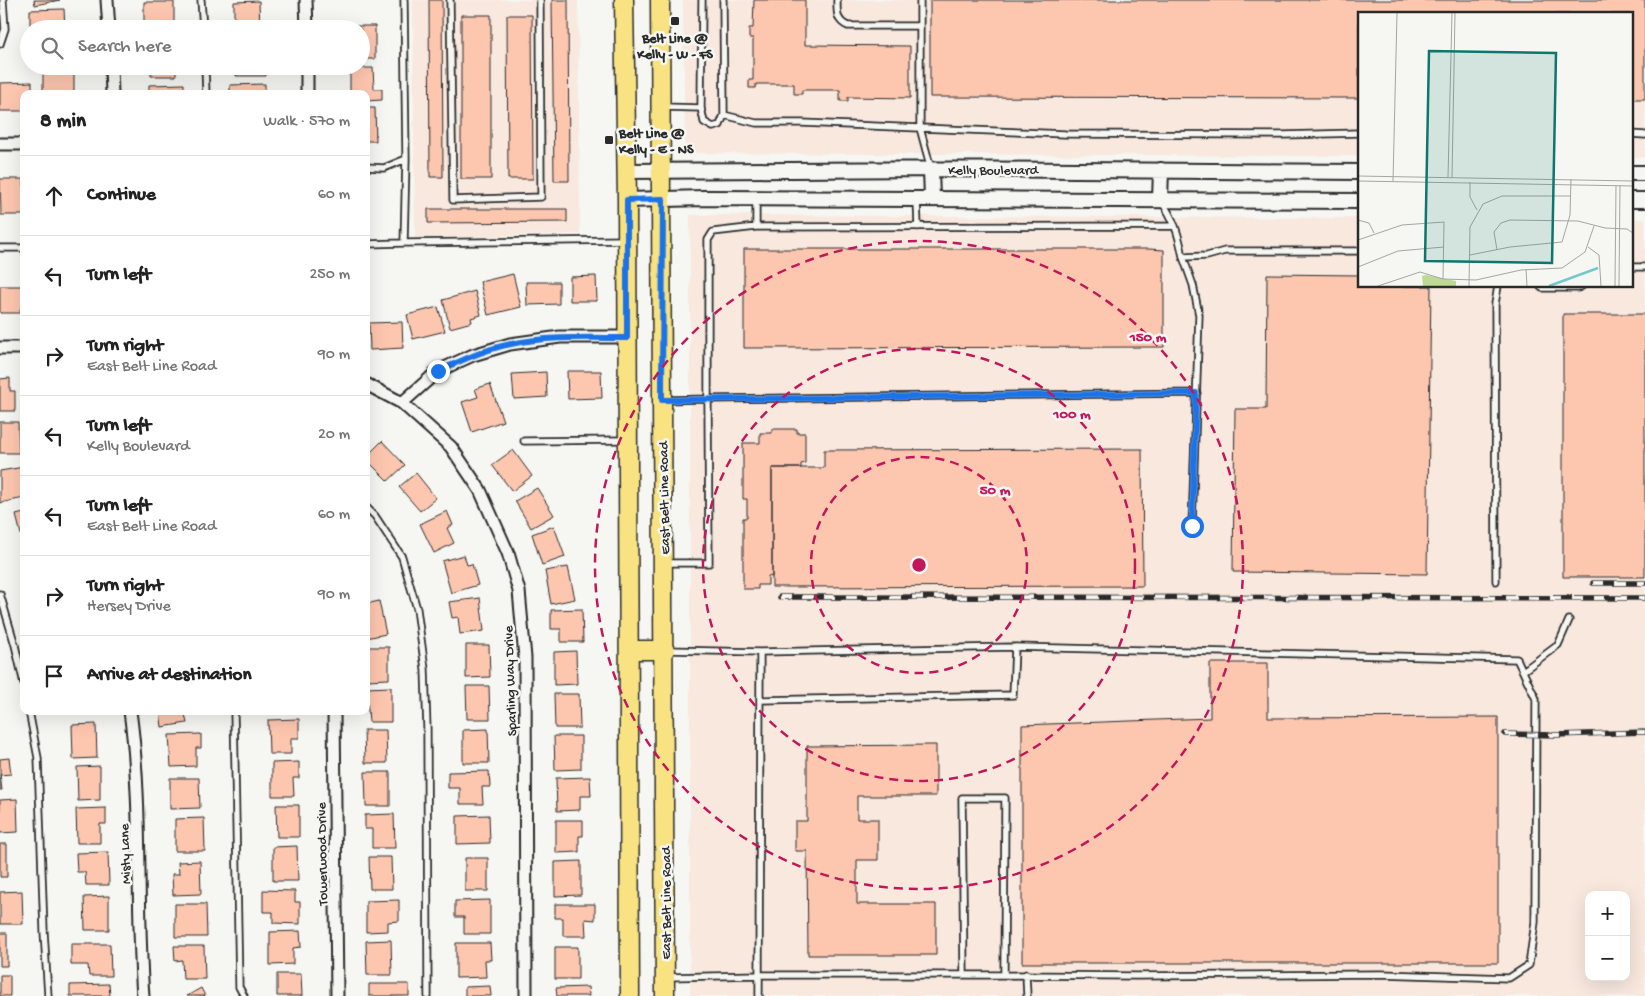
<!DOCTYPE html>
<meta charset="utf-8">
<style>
body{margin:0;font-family:"Gochi Hand",sans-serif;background:#f2f2f2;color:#222}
.controls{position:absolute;right:15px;bottom:15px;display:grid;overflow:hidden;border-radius:10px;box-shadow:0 5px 20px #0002}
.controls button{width:45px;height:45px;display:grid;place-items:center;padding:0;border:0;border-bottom:1px solid #e0e0e0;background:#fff;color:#222;font:25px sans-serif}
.stop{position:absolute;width:15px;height:15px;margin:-11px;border:4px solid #1a73e8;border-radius:50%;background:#fff}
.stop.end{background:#1a73e8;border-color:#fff;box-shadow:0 1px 5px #0008}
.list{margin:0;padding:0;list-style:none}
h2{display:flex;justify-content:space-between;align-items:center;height:65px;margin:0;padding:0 20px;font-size:21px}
h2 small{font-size:16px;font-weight:400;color:#767676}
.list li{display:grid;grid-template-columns:32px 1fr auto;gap:15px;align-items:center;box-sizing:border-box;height:80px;padding:0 20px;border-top:1px solid #e0e0e0}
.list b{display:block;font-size:19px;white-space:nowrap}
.list p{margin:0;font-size:16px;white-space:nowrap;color:#767676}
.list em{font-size:16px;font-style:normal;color:#767676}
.icon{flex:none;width:28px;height:28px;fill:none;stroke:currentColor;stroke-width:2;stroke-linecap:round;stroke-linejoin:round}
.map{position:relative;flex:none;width:1645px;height:996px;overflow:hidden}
.search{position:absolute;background:#fff;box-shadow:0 5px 20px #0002;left:20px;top:20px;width:350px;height:55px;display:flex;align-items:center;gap:12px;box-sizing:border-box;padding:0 18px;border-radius:28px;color:#767676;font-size:19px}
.panel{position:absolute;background:#fff;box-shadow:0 5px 20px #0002;left:20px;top:90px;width:350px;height:625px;border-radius:10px}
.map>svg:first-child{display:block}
.built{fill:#f8e8de;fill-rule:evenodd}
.building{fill:#fdc6af;stroke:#2b2b2b}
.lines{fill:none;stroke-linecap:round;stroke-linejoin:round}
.service-casing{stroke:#2b2b2b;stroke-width:9}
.minor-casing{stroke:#2b2b2b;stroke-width:15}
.tertiary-casing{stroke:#2b2b2b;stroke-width:18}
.primary-casing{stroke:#2b2b2b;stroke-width:21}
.service{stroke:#f6f6f2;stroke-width:5.5}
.minor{stroke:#f6f6f2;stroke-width:11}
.tertiary{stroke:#f6f6f2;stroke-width:14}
.primary{stroke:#f8e281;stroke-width:18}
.rail-casing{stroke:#2b2b2b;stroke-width:5.5}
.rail{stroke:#f6f6f2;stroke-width:4;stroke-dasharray:11;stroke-linecap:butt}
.route{stroke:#1a73e8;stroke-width:6}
.ring{fill:none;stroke:#c2185b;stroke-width:2.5;stroke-dasharray:9 6}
.poi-dot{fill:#2b2b2b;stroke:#f6f6f2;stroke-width:2}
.labels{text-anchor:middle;stroke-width:5;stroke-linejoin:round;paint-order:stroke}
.poi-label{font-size:14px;font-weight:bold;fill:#2b2b2b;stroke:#f6f6f2}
.street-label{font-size:14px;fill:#2b2b2b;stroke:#f6f6f2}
.inset-river{fill:none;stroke:#76c7cf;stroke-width:2.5}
.inset-road{fill:none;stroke:#a5a5a2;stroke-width:1}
.view{fill:#0f766e;fill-opacity:0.15;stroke:#0f766e;stroke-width:2.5}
.inset-edge{fill:none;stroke:#2b2b2b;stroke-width:2.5}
.centre{fill:#c2185b;stroke:#f6f6f2;stroke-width:2.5}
.ring-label{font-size:15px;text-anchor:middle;font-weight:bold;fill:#c2185b;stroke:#f6f6f2;stroke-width:5;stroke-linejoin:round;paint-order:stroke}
</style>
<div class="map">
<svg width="1645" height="996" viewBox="0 0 1645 996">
<rect width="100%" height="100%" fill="#f6f6f2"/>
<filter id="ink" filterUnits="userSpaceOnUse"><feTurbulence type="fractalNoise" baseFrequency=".02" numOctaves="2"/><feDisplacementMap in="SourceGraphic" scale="10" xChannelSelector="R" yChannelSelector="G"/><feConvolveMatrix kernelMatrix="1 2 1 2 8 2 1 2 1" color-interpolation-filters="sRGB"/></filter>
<g filter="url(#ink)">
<!-- built -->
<path class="built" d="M413 0H578L580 234 415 238Z
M683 0H1645V157H1631V14H1359V156L685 153Z
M690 215 1359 218V286H1631V219H1645V996H690ZM1589 895H1626V977H1589Z"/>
<!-- building -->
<path class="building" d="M34 0H60L35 5Z
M429 0H442L443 177H430Z
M552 0H568L569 181H554Z
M754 0H805V45L910 46V98L848 97V101H840V90H802V94H794V84H756V88H749V80H753V38H749V28H753Z
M930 0H1645V99H1631V14H1359V98L930 97Z
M259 1 260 29H234V2Z
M144 2H174V29H144Z
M64 9 65 29H41V24L30 25V10Z
M461 15H491V179H461Z
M507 15H532L533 179H508Z
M348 26H375V59H361V29H348Z
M151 66H176V76H151Z
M236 66H265L266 76H236Z
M350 68H373L374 89H382V100L366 101V94H350Z
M43 72H74V94H43Z
M32 82V94H24V111H0V83Z
M184 84V94H149V85Z
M265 84V94H230V85Z
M366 108H375L376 141H366Z
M0 179H24V215H1Z
M428 209H567V222L428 223Z
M744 249H1149L1164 250V347L744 348Z
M513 274 521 307 488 315 480 282Z
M1267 274 1359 275V286H1431L1427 574 1233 572 1235 409H1266Z
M596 276 597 301H570V277Z
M526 282H559V304L527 305Z
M0 286H24V309H20L21 313H0Z
M475 291 481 315 471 318 472 322 450 328 443 300Z
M438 307 445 331 413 339 407 315Z
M1563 314H1645V577H1563Z
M402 322 403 348 370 350 369 323Z
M567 371H601L602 398 568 399Z
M546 372 547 397 514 399 512 374Z
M10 378V391H15V411H0V379Z
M490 384 503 421 472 432 462 402 478 397 475 389Z
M0 422H18L19 453H0Z
M772 429H797V433H805V463L801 464V468H772V577L768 576V585H758V589H743V518H747V499H743V443H760V433H772Z
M382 441 405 465 388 481 366 459V457Z
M1142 449 1143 586 772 587V468H824V450Z
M513 450 532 476 512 491 492 465Z
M24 467V498L0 503V471Z
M416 473 436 498 420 511 399 487Z
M537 488 554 515 531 528 515 501Z
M447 511 453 525 447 528 454 543 434 553 420 524Z
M24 513V546L16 515Z
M554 526 565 557 542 565 532 534Z
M464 555 467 565 472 564 478 585 451 593 442 561Z
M568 567 575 599 551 604 545 571Z
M480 598 484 631 460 634 458 617 452 618 449 602Z
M379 601 386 634 366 638V604Z
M582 609 583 642H561V629H551V610Z
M466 645H489L490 677 466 678Z
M368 647H389V679L366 680Z
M576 651 577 684 554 685V652Z
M1210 663H1268V718L1498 717V963H1022V725L1210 718Z
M466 686H489L490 719H467Z
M391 687V722H369L366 688Z
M554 694H579L580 728H555Z
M160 711H184L187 723 162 727Z
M299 719V738H291V754H269L268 720Z
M96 724 97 758 73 759 72 725Z
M488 729 489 763H463V730Z
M364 730H386L387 763H365Z
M201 734V748H196V766L171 767 169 735Z
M554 736H581V769L555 770Z
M936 745V796H857V819H878V860H857V904H936V955H808L807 851H795V821H807V746Z
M9 758 11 774 0 775 2 790H0V759Z
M299 762V778H293L294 796H272V763Z
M100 766V800L78 801 77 767Z
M489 771 490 787H482L483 804H460V788H448V772Z
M365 772H390V806H366Z
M590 777 591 796H580V810L557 811 556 778Z
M170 778H199L200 808 170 809Z
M17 799 18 832 0 833V800Z
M276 805H299V837H277Z
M106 808V824H100V843H77L76 809Z
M394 814 395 848H372V829H365V815Z
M489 815 490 843 457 844V816Z
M204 818 205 851H175V819Z
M556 820H583V836H579V852L556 853Z
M0 844H7V877H0Z
M297 846 298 881H273V847Z
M108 852 109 885H86L85 872H77L76 853Z
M369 857H391L392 889H370Z
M465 858H488V891H465Z
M200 861 201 894 173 895 172 874H179L178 862Z
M581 861V895L555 896V862Z
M263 890 295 891V902H300V924L273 923V912H263Z
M22 891 23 924H0V892Z
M109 896V930H85L84 897Z
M399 900V921L388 922V931L366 932V901Z
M490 900V934H464V917H455V901Z
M175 904H206L207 937H175Z
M555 904H595V920L585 919 586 936H563V918H555Z
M300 931 301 947 293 948V964L270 965V932Z
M0 933H7V966H0Z
M391 940 392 975H367L366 941Z
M456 943H490L491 960H485L486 977 456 978Z
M71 944H110L111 976H89L88 965H71Z
M174 946H204L205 979H183L182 960 175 961Z
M555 947H578V979H555Z
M277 974H301L302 996H277Z
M0 975H10V996H0Z
M109 984 110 996H70V985Z
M369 984H409V996H369Z
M490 986 491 996H465V987Z
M588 987 589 996H557L556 988Z
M201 988 205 996H187Z"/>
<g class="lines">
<defs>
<path id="service" d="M201 0 203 29
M450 0 453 200 541 197 540 0
M702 0 701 108 704 122 713 127 720 125 724 115 723 0
M837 0C837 12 836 21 848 26H920
M920 0V128L1065 134 1282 135 1359 133
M0 44 5 29 3 0
M205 66 206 94
M663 107 701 108
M724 115 756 123H802L920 128 931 169
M1631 134 1645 135
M406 159 404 243 626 240
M366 167 384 168 406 159 404 0
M917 199 918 227
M756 200V227
M1161 201C1174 218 1179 236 1183 257L1207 256 1225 251H1359
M366 244 404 243
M0 248H24
M1183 257 1193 285 1199 315 1192 526
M1631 267H1645
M1540 286 1542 288H1578L1582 286
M665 400 708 399V240L713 232 756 227 1175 226
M524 441 626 440
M366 507 375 516 402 557 417 609 425 669 427 729 428 996
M666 563H709L708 399 1197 393
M1496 581 1495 304 1498 286
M0 594 15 645 24 684
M667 650 760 652 759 996
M760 652 1015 647 1013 695 761 700
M1523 671 1558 645 1569 620
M29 711 38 758 44 931 48 996
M234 711 239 987 244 996
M1026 974 1027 996
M1004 975 1137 976 1381 974 1509 978 1529 965 1535 922 1536 699 1517 659 1015 647
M668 977 759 975H1004L1005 798H962L964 974"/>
<path id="minor" d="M107 0 109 29
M306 0 307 29
M111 66 112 94
M307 94V66
M0 144H24
M0 348H24
M366 384 402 403 451 447 480 490 508 553 519 591 525 658 526 996
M402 403 438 371 473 355 510 344 560 337H627
M130 711C143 806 136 901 143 996
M334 711 337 996"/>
<path id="tertiary" d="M931 169 932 198
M627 171 931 169 1359 172
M1631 173H1645
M627 200 704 198 1359 201
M1160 200 1161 170
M1631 200H1645"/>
<path id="primary" d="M624 0 627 200 630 996
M660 0C664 332 665 664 665 996
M629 650H665"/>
</defs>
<!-- service casing -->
<use href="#service" class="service-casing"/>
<!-- minor casing -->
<use href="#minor" class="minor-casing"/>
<!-- tertiary casing -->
<use href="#tertiary" class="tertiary-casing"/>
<!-- primary casing -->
<use href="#primary" class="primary-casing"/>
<!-- service -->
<use href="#service" class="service"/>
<!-- minor -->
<use href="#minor" class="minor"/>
<!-- tertiary -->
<use href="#tertiary" class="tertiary"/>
<!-- primary -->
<use href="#primary" class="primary"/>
<defs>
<path id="rail" d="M1593 583H1645
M780 597 1645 598
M1505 734 1556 735 1645 732"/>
</defs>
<!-- rail casing -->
<use href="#rail" class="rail-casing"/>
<!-- rail -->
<use href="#rail" class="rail"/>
</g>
</g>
<g class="lines" filter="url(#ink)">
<!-- route -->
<path class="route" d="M438 371C461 361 485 349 511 344 549 336 588 338 627 338V200L663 199 662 400 1196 393 1192 526"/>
</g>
<!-- distance rings -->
<g class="ring">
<circle cx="919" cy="565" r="108"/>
<circle cx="919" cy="565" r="216"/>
<circle cx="919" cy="565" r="324"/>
</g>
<!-- markers -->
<g class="poi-dot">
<rect x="670" y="16" width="10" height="10" rx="2.5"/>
<rect x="604" y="135" width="10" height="10" rx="2.5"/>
</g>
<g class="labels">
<!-- poi labels -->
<g class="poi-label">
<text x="675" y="42">Belt Line @<tspan x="675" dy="16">Kelly - W - FS</tspan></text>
<text x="619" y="137" text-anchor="start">Belt Line @<tspan x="619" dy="16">Kelly - E - NS</tspan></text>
</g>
<!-- street labels -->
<g class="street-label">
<text x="993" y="174">Kelly Boulevard</text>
<text transform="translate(663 498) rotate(-91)" y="5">East Belt Line Road</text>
<text transform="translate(509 681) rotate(-92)" y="5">Sparling Way Drive</text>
<text transform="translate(124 854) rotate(-92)" y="5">Misty Lane</text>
<text transform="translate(321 854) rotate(-91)" y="5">Towerwood Drive</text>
<text transform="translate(665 903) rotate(-90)" y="5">East Belt Line Road</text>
</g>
</g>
<!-- overview -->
<g transform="translate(1358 12)">
<rect width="275" height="275" fill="#f6f6f2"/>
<path d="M68 263 98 269V274H65L64 264Z" fill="#bcda93"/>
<path class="inset-river" d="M191 274 240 256"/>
<path class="inset-road" d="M0 164 275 169M90 165 94 1M94 165 97 1M0 169 275 174M35 169 39 1M112 170V185L119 198M0 208 11 211 16 221M0 228 44 213 86 210 85 267M230 235 241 243 243 274M139 238 136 220 143 211 152 208 220 209 247 216 269 217 275 221M112 243 152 235 204 230 212 203 213 167M0 255 40 239 86 235M168 257 169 274M20 274 62 260 85 267 118 268 163 258 204 256 227 240 236 214M111 274 112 215 125 192 144 184H213M257 274 258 173M261 274 262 173"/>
<path class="view" d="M71 39 198 41 194 251 67 249Z"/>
<rect width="275" height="275" class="inset-edge"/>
</g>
<circle cx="919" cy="565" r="8" class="centre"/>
<g class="ring-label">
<text x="1148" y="341">150 m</text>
<text x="1072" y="418">100 m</text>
<text x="995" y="494">50 m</text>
</g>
</svg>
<div class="controls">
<button>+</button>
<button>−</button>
</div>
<div class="stop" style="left:1192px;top:526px"></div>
<div class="stop end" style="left:438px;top:371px"></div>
<div class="search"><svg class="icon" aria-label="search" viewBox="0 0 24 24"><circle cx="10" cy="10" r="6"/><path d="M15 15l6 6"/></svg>Search here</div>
<section class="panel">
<h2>8 min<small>Walk · 570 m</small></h2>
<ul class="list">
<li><svg class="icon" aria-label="ahead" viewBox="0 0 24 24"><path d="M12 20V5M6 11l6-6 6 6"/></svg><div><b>Continue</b></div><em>60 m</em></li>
<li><svg class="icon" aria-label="left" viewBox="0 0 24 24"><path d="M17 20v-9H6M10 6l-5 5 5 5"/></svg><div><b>Turn left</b></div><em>250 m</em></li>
<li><svg class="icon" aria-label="right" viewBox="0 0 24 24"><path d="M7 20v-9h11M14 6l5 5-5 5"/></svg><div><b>Turn right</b><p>East Belt Line Road</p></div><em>90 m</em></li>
<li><svg class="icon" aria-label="left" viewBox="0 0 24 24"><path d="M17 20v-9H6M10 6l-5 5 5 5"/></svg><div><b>Turn left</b><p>Kelly Boulevard</p></div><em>20 m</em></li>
<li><svg class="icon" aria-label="left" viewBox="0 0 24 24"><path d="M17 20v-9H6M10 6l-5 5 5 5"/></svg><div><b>Turn left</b><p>East Belt Line Road</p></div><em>60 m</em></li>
<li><svg class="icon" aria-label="right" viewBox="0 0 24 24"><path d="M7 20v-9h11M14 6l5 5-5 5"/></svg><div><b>Turn right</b><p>Hersey Drive</p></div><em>90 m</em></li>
<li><svg class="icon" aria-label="arrive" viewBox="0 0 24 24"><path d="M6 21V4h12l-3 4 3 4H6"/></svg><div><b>Arrive at destination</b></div></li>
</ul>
</section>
</div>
